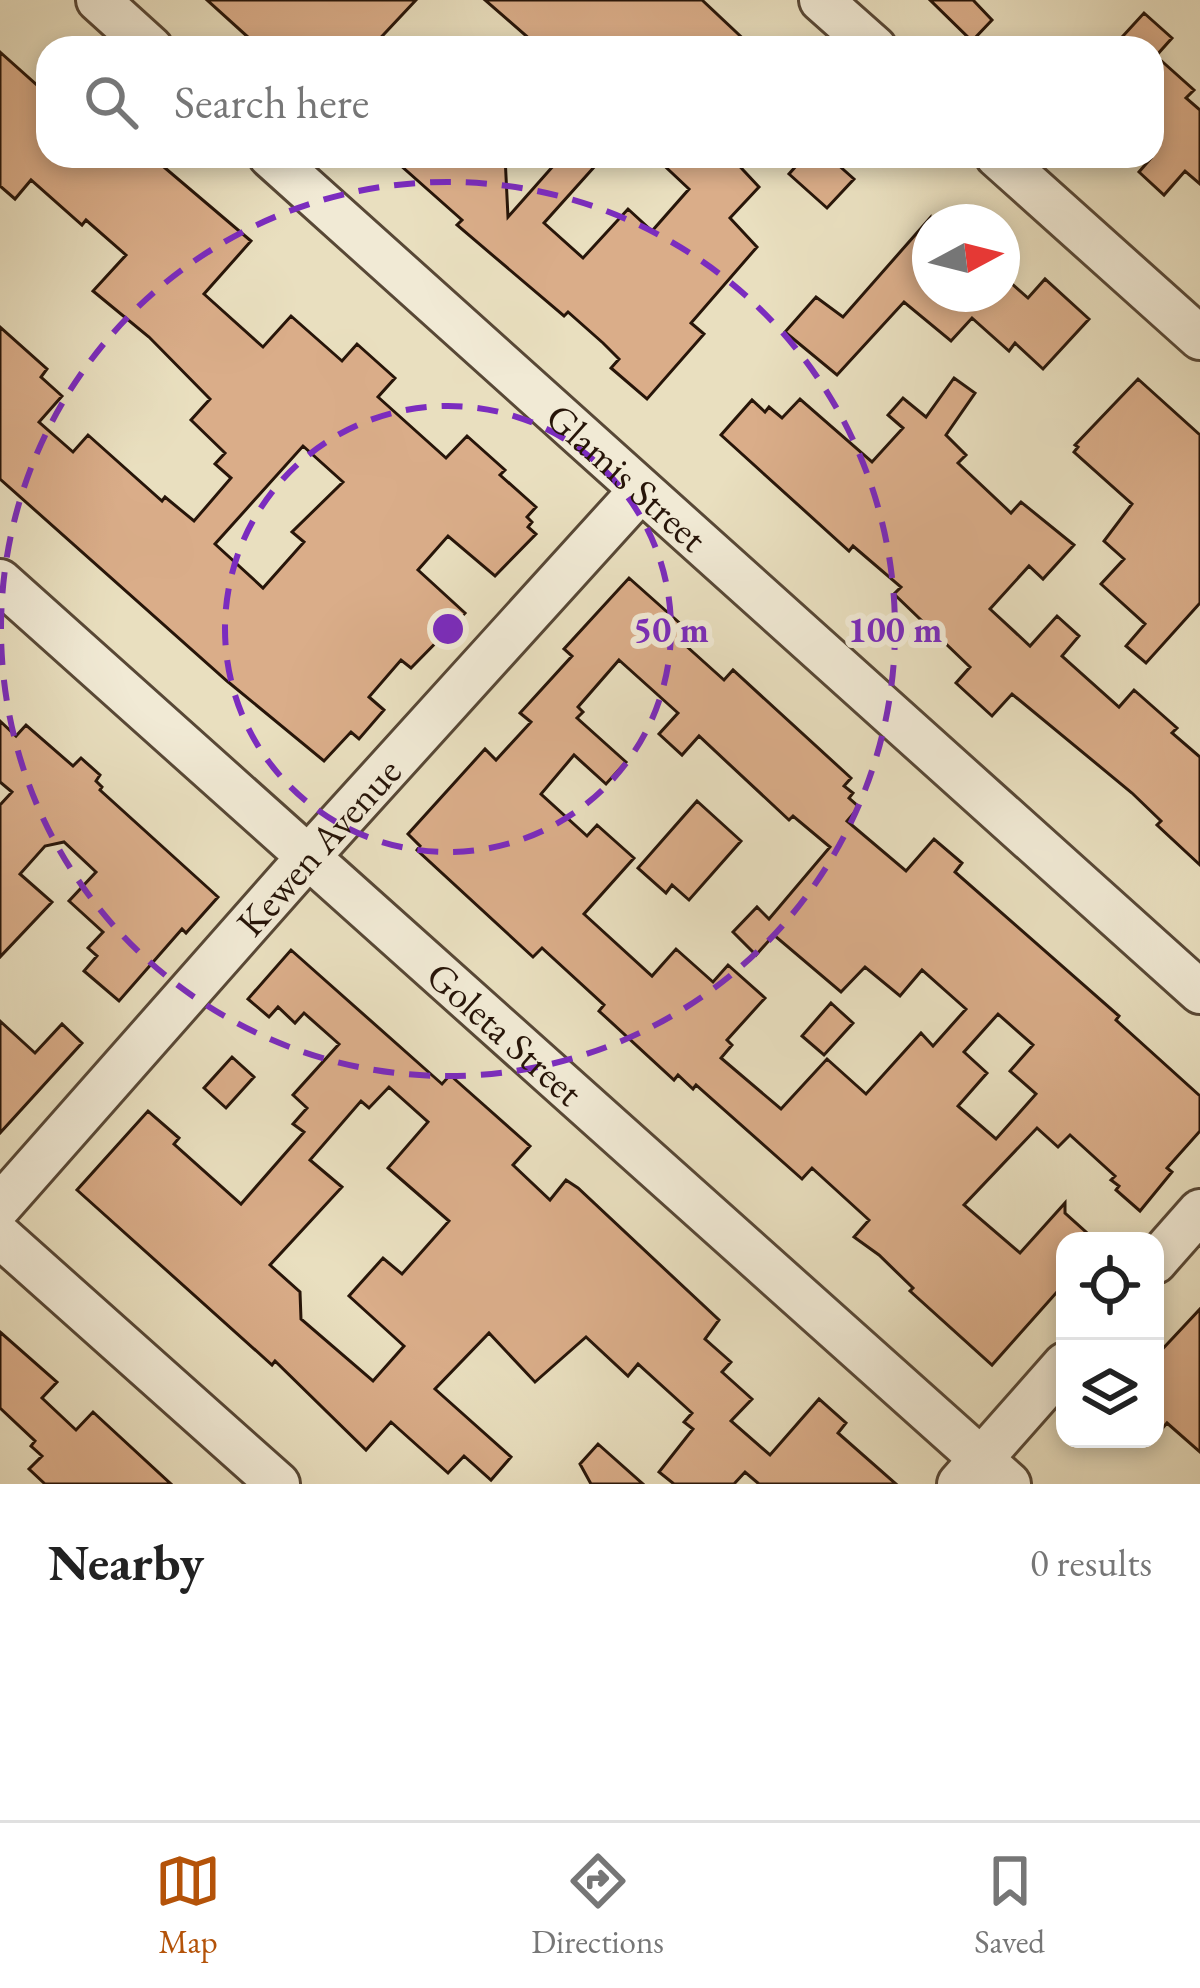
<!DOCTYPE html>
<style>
body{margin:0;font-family:"EB Garamond",serif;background:#f6f6f6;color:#222}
.controls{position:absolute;right:36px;bottom:36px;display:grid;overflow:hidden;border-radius:24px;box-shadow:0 6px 18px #0003}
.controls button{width:108px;height:108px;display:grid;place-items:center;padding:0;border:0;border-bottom:3px solid #e0e0e0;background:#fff;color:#222;font:60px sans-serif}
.compass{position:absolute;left:912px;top:204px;width:108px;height:108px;border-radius:50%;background:#fff;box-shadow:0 6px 18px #0003;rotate:83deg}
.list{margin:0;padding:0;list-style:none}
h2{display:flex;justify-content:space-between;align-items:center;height:156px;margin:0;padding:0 48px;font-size:51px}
h2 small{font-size:39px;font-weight:400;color:#767676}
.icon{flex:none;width:66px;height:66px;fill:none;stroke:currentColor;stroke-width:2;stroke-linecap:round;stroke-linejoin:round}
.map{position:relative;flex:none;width:1200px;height:1484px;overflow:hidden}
.search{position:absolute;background:#fff;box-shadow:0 6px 18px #0003;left:36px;right:36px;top:36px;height:132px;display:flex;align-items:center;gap:30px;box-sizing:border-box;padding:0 42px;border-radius:36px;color:#767676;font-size:45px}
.sheet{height:336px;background:#fff}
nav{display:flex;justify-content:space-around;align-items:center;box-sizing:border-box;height:168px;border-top:3px solid #e0e0e0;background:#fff;font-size:33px;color:#767676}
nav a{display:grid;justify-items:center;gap:6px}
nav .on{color:#b45309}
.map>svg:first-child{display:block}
.building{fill:#daad89;stroke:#271509;stroke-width:3;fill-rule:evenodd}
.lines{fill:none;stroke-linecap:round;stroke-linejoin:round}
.minor-casing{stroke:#584836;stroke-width:48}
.minor{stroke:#f1ead5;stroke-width:42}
.ring{fill:none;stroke:#7b2cbf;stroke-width:6;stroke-dasharray:21 15}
.labels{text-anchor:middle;stroke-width:12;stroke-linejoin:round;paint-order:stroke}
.street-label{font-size:39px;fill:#271509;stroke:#f1ead5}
.centre{fill:#7b2cbf;stroke:#f1ead5;stroke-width:6}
.ring-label{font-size:36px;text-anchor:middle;font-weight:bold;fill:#7b2cbf;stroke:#f1ead5;stroke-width:12;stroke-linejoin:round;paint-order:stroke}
</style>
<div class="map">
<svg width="1200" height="1484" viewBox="0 0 1200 1484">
<rect width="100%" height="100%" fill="#e9dfbf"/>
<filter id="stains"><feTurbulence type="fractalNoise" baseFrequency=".00167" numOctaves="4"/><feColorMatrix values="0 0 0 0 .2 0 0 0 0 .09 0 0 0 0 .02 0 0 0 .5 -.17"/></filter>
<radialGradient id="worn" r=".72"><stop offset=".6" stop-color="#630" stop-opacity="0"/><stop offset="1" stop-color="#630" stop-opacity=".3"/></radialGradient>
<!-- building -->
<path class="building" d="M207 0H416L371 48H260Z
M485 0H702L753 48H540Z
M930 0H973L992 20 972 41Z
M1144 13 1172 38 1156 56 1194 90 1186 98 1200 110V184L1185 171 1164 195 1139 172 1152 157V48H1112Z
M0 52 48 95V156H151L251 241 204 294 263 347 291 316 342 361 357 344 395 378 378 397 446 458 467 436 505 470 500 475 536 507 527 517 532 522 528 527 536 534 495 576 448 536 418 570 465 613 411 668 401 660 369 697 384 710 359 739 351 732 324 761 227 681 0 479V327L47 369 41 377 62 396 39 422 73 452 88 435 162 501 165 497 194 521 231 478 215 464 225 453 191 420 210 399 149 337 93 291 126 255 86 220 82 225 31 180 15 199 0 186ZM303 446 343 482 292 532 304 542 263 588 215 544Z
M390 156H505L508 217 562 156H604L544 223 583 258 628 209 652 231 689 189 654 156H730L759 187 730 218 757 247 691 323 704 334 647 399 611 368 619 359 603 343 568 312 564 316 457 225 462 220Z
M805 156H828L854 179 827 208 789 174Z
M930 218V294H1002V275L1028 298 1045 279 1089 319 1043 369 1015 343 1009 351 972 318 951 341 904 302 837 375 785 332 816 297 843 317Z
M954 378 975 393 946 435 966 455 958 463 1011 513 1021 502 1074 545 1043 579 1029 566 990 609 1030 646 1057 616 1079 636 1062 656 1119 707 1134 690 1177 728 1172 733 1200 757V865L1157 825 1161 821 1132 793 1012 694 992 716 956 683 970 667 894 594 901 587 853 546 849 551 721 435 752 400 765 412 769 407 782 418 800 399 872 462 903 428 888 415 903 398 926 417Z
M1138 379 1200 435V603L1146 663 1126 646 1145 624 1101 584 1124 559 1104 541 1132 504 1074 452 1078 447 1075 445Z
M629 578 693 635 684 644 724 680 733 670 851 778 844 786 853 793 849 798 859 807 847 821 906 871 934 839 962 863 955 872 1119 1016 1116 1020 1200 1096V1131L1167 1168 1172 1172 1140 1211 1116 1190 1119 1186 1111 1180 1115 1176 1070 1135 1058 1147 1037 1128 964 1205 1020 1253 1065 1203V1213L1096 1241H1065V1283L992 1365 910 1291 913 1288 879 1255 854 1237 869 1220 812 1168 802 1179 696 1085 693 1089 678 1075 674 1080 599 1011 604 1005 542 948 533 957 417 850 420 846 408 834 485 749 496 760 531 722 520 713 572 656 564 649ZM619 660 678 713 659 734 682 755 699 736 789 820 793 816 830 847 769 919 757 907 733 932 756 955 774 935 841 992 865 967 900 996 922 970 966 1009 933 1046 921 1033 866 1094 827 1059 781 1109 721 1058 732 1045 727 1040 765 998 728 965 713 982 676 949 652 976 584 914 634 858 597 825 587 836 541 794 574 755 606 784 626 762 577 718 583 712 578 707ZM998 1014 1033 1045 1010 1071 1036 1094 996 1139 958 1106 987 1073 964 1052Z
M0 721 16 736 26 725 73 766 81 758 100 775 96 781 102 787 100 790 218 897 186 933 182 929 119 1001 84 971 97 956 88 948 103 932 69 901 96 872 64 842 45 846 20 874 52 902 0 957V805L12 792 0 782Z
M697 801 741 841 689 900 672 885 666 893 638 868Z
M291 950 442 1084 450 1075 530 1146 513 1165 550 1200 566 1180 578 1188 719 1320 705 1339 731 1362 722 1372 752 1399 731 1421 770 1455 819 1399 846 1423 838 1433 896 1484H759L745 1472 734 1484H674L659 1472 693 1429 684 1422 692 1413 638 1364 628 1376 586 1337 535 1382 489 1333 435 1389 511 1457 491 1480 464 1456 448 1473 391 1422 366 1450 275 1361 272 1365 77 1190 148 1111 179 1138 174 1144 241 1204 304 1132 293 1124 307 1108 293 1095 339 1044 304 1013 295 1023 278 1007 269 1017 248 999ZM389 1087 428 1122 388 1168 449 1221 402 1274 383 1258 349 1296 404 1346 373 1381 301 1319 300 1292 270 1265 342 1187 310 1160 361 1101 369 1108Z
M831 1003 853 1023 824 1055 802 1036Z
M0 1021 35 1053 62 1024 82 1043 0 1133Z
M232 1057 254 1077 226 1108 204 1088Z
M1200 1309V1452L1167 1423 1155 1437V1357Z
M0 1332 57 1382 42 1398 76 1430 93 1412 171 1484H45L29 1469 42 1456 31 1446 35 1441 0 1408Z
M598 1444 643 1484H591L580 1464Z"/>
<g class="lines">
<defs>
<g id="minor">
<path d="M98 0 151 48"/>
<path d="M821 0 875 48"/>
<path id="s1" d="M270 156 1200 992"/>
<path d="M997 156 1200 338"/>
<path id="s2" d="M0 581 1009 1484"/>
<path id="s3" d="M0 1206 309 856 640 491"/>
<path d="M0 1236 278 1484"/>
<path d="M1155 1262 1200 1211"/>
<path d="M959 1484 1065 1364"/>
</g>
</defs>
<!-- minor casing -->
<use href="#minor" class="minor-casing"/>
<!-- minor -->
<use href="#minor" class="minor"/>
</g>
<!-- distance rings -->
<g class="ring">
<circle cx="448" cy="629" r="223"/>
<circle cx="448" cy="629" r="447"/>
</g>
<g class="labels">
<!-- street labels -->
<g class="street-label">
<text dy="14" stroke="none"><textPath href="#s1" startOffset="480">Glamis Street</textPath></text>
<text dy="14" stroke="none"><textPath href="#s3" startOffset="480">Kewen Avenue</textPath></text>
<text dy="14" stroke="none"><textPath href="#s2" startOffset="678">Goleta Street</textPath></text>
</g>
</g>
<circle cx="448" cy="629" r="18" class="centre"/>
<g class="ring-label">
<text x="671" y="642">50 m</text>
<text x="895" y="642">100 m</text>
</g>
<rect width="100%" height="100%" filter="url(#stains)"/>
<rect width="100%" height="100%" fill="url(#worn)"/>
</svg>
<div class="controls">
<button><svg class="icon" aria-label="locate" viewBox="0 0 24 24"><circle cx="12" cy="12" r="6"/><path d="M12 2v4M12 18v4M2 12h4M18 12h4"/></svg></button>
<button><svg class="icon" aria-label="layers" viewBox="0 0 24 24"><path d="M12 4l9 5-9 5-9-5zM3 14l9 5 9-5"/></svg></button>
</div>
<svg class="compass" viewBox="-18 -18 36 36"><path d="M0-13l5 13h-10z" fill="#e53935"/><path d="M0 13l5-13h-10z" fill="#767676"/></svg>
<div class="search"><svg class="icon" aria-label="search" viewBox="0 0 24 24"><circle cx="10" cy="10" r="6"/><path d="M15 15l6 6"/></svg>Search here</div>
</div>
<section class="sheet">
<h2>Nearby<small>0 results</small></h2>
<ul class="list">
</ul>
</section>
<nav>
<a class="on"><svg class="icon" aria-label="map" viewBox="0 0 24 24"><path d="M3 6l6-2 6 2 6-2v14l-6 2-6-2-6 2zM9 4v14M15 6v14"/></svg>Map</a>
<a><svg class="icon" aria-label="directions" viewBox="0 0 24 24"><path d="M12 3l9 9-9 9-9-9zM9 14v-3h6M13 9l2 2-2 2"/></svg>Directions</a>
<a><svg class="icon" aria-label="saved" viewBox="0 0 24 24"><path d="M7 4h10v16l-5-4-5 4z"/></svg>Saved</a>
</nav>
